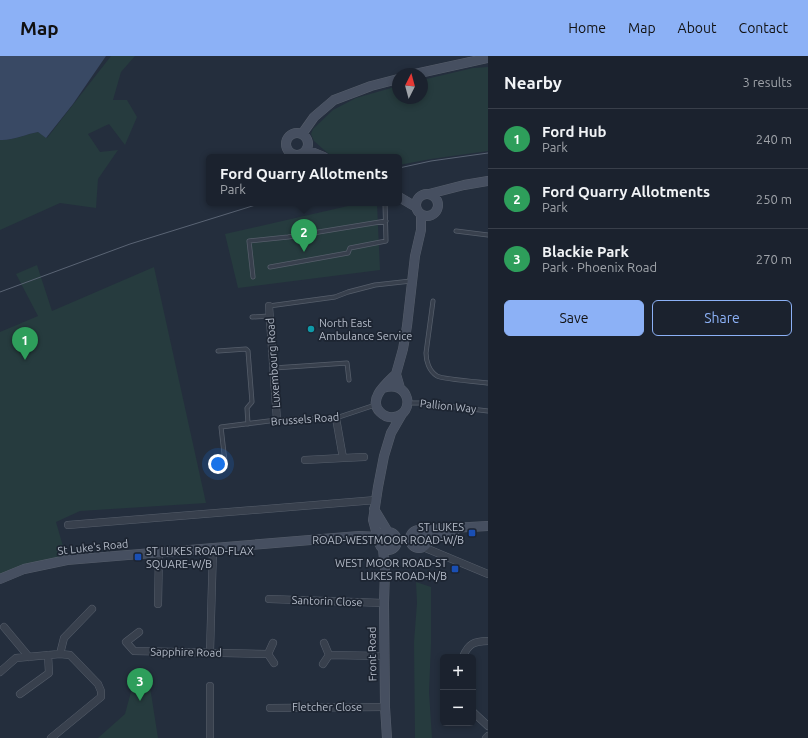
<!DOCTYPE html>
<meta charset="utf-8">
<style>
body{margin:0;font-family:Ubuntu,sans-serif;background:#242a36;color:#f1f3f6}
.controls{position:absolute;right:12px;bottom:12px;display:grid;overflow:hidden;border-radius:6px;box-shadow:0 2px 6px #0003}
.controls button{width:36px;height:36px;display:grid;place-items:center;padding:0;border:0;border-bottom:1px solid #393f4a;background:#1b222e;color:#f1f3f6;font:20px sans-serif}
.compass{position:absolute;left:392px;top:12px;width:36px;height:36px;border-radius:50%;background:#1b222e;box-shadow:0 2px 6px #0003;rotate:6deg}
.you{position:absolute;left:218px;top:408px;width:14px;height:14px;margin:-10px;border:3px solid #fff;border-radius:50%;background:#1a73e8;box-shadow:0 0 0 6px #1a73e833}
.badge{display:grid;place-items:center;width:26px;height:26px;border-radius:50%;background:#8cb1f6;color:#fff;font-size:13px;font-weight:700}
.pin{position:absolute;translate:-50% -33px;filter:drop-shadow(0 1px 2px #0008)}
.pin::after{content:'';position:absolute;top:21px;width:14px;height:12px;background:inherit;clip-path:polygon(0 0,100% 0,50% 100%)}
.popup{position:absolute;left:206px;top:98px;width:196px;height:52px;box-sizing:border-box;display:grid;place-content:center;border-radius:6px;background:#1b222e;filter:drop-shadow(0 1px 3px #0005);font-size:13px;white-space:nowrap;color:#a0a4aa}
.popup b{font-size:15px;color:#f1f3f6}
.popup::after{content:'';position:absolute;left:50%;top:100%;margin-left:-8px;border:8px solid transparent;border-top-color:#1b222e}
.list{margin:0;padding:0;list-style:none}
h2{display:flex;justify-content:space-between;align-items:center;height:52px;margin:0;padding:0 16px;font-size:17px}
h2 small{font-size:13px;font-weight:400;color:#a0a4aa}
.list li{display:grid;grid-template-columns:26px 1fr auto;gap:12px;align-items:center;box-sizing:border-box;height:60px;padding:0 16px;border-top:1px solid #393f4a}
.list b{display:block;font-size:15px;white-space:nowrap}
.list p{margin:0;font-size:13px;white-space:nowrap;color:#a0a4aa}
.list em{font-size:13px;font-style:normal;color:#a0a4aa}
.actions{display:flex;gap:8px;padding:12px 16px}
.actions a{flex:1;padding:9px 0;border:1px solid #8cb1f6;border-radius:6px;text-align:center;font-size:14px;color:#8cb1f6}
.actions .main{background:#8cb1f6;color:#111}
.map{position:relative;flex:none;width:488px;height:682px;overflow:hidden}
header{display:flex;align-items:center;gap:24px;box-sizing:border-box;height:56px;padding:0 20px;background:#8cb1f6;color:#111}
header strong{font-size:19px}
nav{display:flex;gap:22px;margin-inline-start:auto;font-size:14px}
main{display:flex}
aside{flex:1;background:#1b222e}
.map>svg:first-child{display:block}
.green{fill:#263b3e}
.water{fill:#394964}
.lines{fill:none;stroke-linecap:round;stroke-linejoin:round}
.lane-casing{stroke:#565e6b;stroke-width:5}
.street-casing{stroke:#565e6b;stroke-width:8}
.secondary-casing{stroke:#565e6b;stroke-width:10}
.lane{stroke:#38404d;stroke-width:3.5}
.street{stroke:#38404d;stroke-width:7}
.secondary{stroke:#464f60;stroke-width:9}
.tram{stroke:#5a6474;stroke-width:1}
.culture-dot{fill:#0f9aa8;stroke:#1d2532;stroke-width:1.5}
.transit-dot{fill:#1a4fb4;stroke:#1d2532;stroke-width:1.5}
.labels{text-anchor:middle;stroke-width:3.5;stroke-linejoin:round;paint-order:stroke}
.poi-label{font-size:11px;fill:#b4bbc8;stroke:#1d2532;text-anchor:start}
.street-label{font-size:11px;fill:#b4bbc8;stroke:#1d2532}
</style>
<header>
<strong>Map</strong>
<nav><a>Home</a><a>Map</a><a>About</a><a>Contact</a></nav>
</header>
<main>
<div class="map">
<svg width="488" height="682" viewBox="0 0 488 682">
<rect width="100%" height="100%" fill="#242e3d"/>
<!-- green -->
<path class="green" d="M111 0H135L121 16 113 44H127L137 61 125 89 109 68 88 78 100 96 118 94 98 123 96 152 60 147 0 174V84C13 85 26 78 38 76L47 82Z
M488 11V95L431 103 399 109V101H332L314 85 311 78 313 73 333 54 356 42 398 30V42H422V24L473 12Z
M361 147H377L380 214 238 232 225 178Z
M37 209 52 255 154 211 206 447 80 455 56 466 67 504 0 523V276L38 260 16 218Z
M416 526 431 531V588L429 636 432 682H415L414 586 417 547Z
M150 631 158 682H98L125 658 132 632Z"/>
<!-- water -->
<path class="water" d="M0 0H106L73 48 46 82 38 76C26 78 12 85 0 84Z"/>
<g class="lines">
<defs>
<path id="lane" d="M456 175 488 179
M270 211 348 197 350 192 386 185 385 147
M253 221 249 185 288 181 386 165
M433 245 426 297C426 305 429 315 437 320 442 323 479 326 488 327
M269 250 335 241 348 236 375 229 411 225
M252 261 269 260
M218 295 246 293 248 295 252 346 247 352 248 368
M274 312 347 307 349 324
M409 347H422L488 355
M225 406 221 371 277 364 336 362 375 349"/>
<path id="street" d="M269 250 277 364
M336 362 343 402 364 401
M305 404 343 402
M68 469 376 444
M423 491 488 518
M269 543 384 547
M158 548 159 497
M4 571 29 601
M139 576 126 586 134 595 268 598
M273 587 268 598 274 607
M210 596 213 493
M60 598 64 582 92 553
M329 599 384 600
M463 601C468 588 474 585 488 585
M323 608 329 599 324 587
M0 616 16 602 60 598 70 599 98 628 101 635V641L51 682
M210 630V682
M20 638 49 617 48 599
M270 652 385 651
M473 656 488 670
M486 682 488 680"/>
<path id="secondary" d="M415 18 488 2
M286 88a11 11 0 1 1 22 0a11 11 0 1 1-22 0Z
M302 78 314 61 334 44 371 30 398 23
M307 94 324 101
M416 149a11 11 0 1 1 22 0a11 11 0 1 1-22 0Z
M429 138 464 129 488 125
M399 141 416 151
M383 332C410 323 416 358 394 361 389 362 384 360 380 356 367 343 387 327 396 318
M400 332 396 318 403 293 407 270 415 200 421 174V158
M374 453 388 476
M410 483a9 9 0 1 1 18 0a9 9 0 1 1-18 0Z
M424 475 451 472 488 470
M379 485a9 9 0 1 1 18 0a9 9 0 1 1-18 0Z
M381 479 376 475 373 464 378 431 384 400 391 377 402 358
M427 486 455 475
M383 493 385 514 384 547 385 651 387 682
M0 523 24 513 67 504 359 480 380 481"/>
</defs>
<!-- lane casing -->
<use href="#lane" class="lane-casing"/>
<!-- street casing -->
<use href="#street" class="street-casing"/>
<!-- secondary casing -->
<use href="#secondary" class="secondary-casing"/>
<!-- lane -->
<use href="#lane" class="lane"/>
<!-- street -->
<use href="#street" class="street"/>
<!-- secondary -->
<use href="#secondary" class="secondary"/>
<!-- tram -->
<path class="tram" d="M399 112 431 105 488 97
M0 236 130 188 262 147"/>
</g>
<!-- markers -->
<circle class="culture-dot" cx="311" cy="273" r="4"/>
<g class="transit-dot">
<rect x="468" y="473" width="8" height="8" rx="2"/>
<rect x="134" y="497" width="8" height="8" rx="2"/>
<rect x="451" y="509" width="8" height="8" rx="2"/>
</g>
<g class="labels">
<!-- poi labels -->
<g class="poi-label">
<text x="319" y="271">North East<tspan x="319" dy="13">Ambulance Service</tspan></text>
<text x="464" y="475" text-anchor="end">ST LUKES<tspan x="464" dy="13">ROAD-WESTMOOR ROAD-W/B</tspan></text>
<text x="146" y="499">ST LUKES ROAD-FLAX<tspan x="146" dy="13">SQUARE-W/B</tspan></text>
<text x="447" y="511" text-anchor="end">WEST MOOR ROAD-ST<tspan x="447" dy="13">LUKES ROAD-N/B</tspan></text>
</g>
<!-- street labels -->
<g class="street-label">
<text transform="translate(273 307) rotate(-94)" y="4">Luxembourg Road</text>
<text transform="translate(448 350) rotate(6)" y="4">Pallion Way</text>
<text transform="translate(305 363) rotate(-4)" y="4">Brussels Road</text>
<text transform="translate(93 491) rotate(-6)" y="4">St Luke's Road</text>
<text transform="translate(327 545) rotate(2)" y="4">Santorin Close</text>
<text transform="translate(186 596) rotate(1)" y="4">Sapphire Road</text>
<text transform="translate(372 598) rotate(-91)" y="4">Front Road</text>
<text x="327" y="655">Fletcher Close</text>
</g>
</g>
</svg>
<div class="controls">
<button>+</button>
<button>−</button>
</div>
<svg class="compass" viewBox="-18 -18 36 36"><path d="M0-13l5 13h-10z" fill="#e53935"/><path d="M0 13l5-13h-10z" fill="#a0a4aa"/></svg>
<div class="you"></div>
<div class="pin badge" style="left:25px;top:304px;background:#2e9e5b">1</div>
<div class="pin badge" style="left:304px;top:196px;background:#2e9e5b">2</div>
<div class="popup"><b>Ford Quarry Allotments</b>Park</div>
<div class="pin badge" style="left:140px;top:645px;background:#2e9e5b">3</div>
</div>
<aside>
<h2>Nearby<small>3 results</small></h2>
<ul class="list">
<li><span class="badge" style="background:#2e9e5b">1</span><div><b>Ford Hub</b><p>Park</p></div><em>240 m</em></li>
<li><span class="badge" style="background:#2e9e5b">2</span><div><b>Ford Quarry Allotments</b><p>Park</p></div><em>250 m</em></li>
<li><span class="badge" style="background:#2e9e5b">3</span><div><b>Blackie Park</b><p>Park · Phoenix Road</p></div><em>270 m</em></li>
</ul>
<div class="actions"><a class="main">Save</a><a>Share</a></div>
</aside>
</main>
